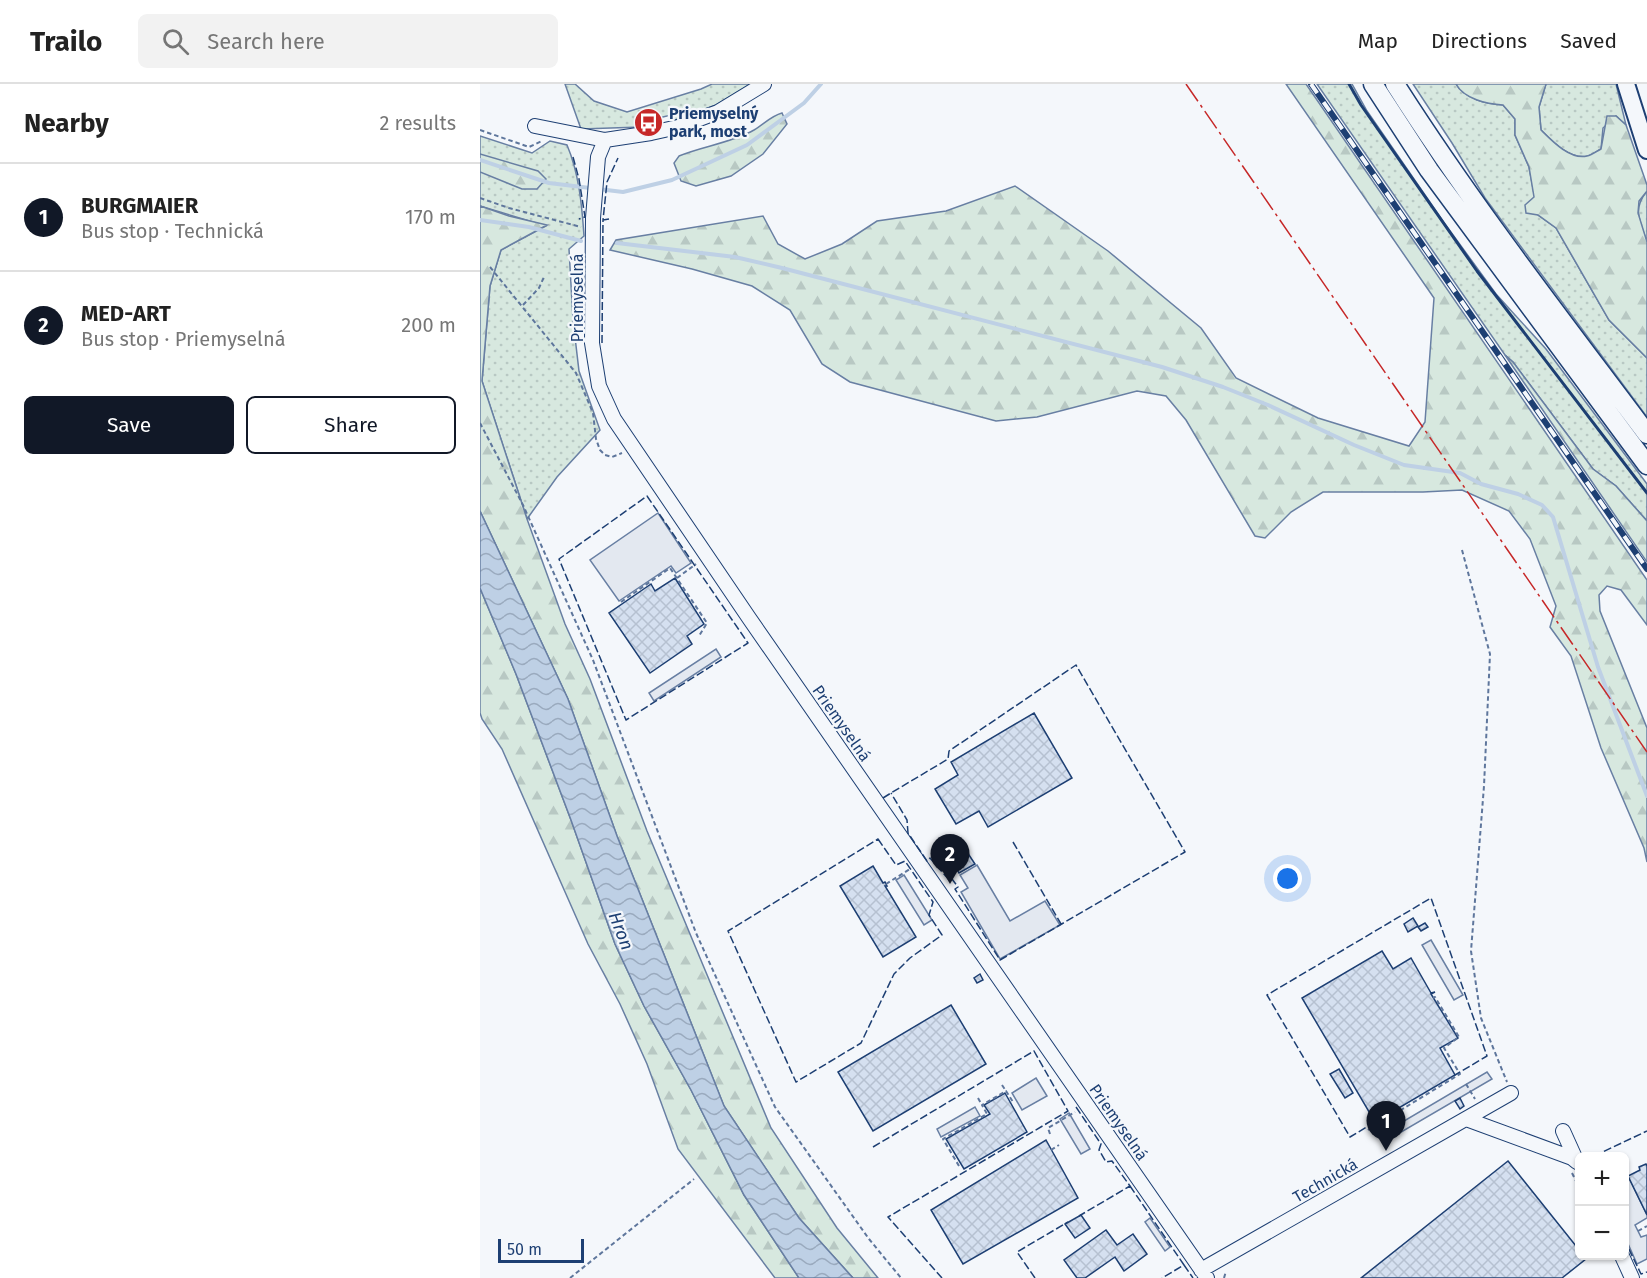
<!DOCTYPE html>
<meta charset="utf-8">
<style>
body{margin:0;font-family:"Fira Sans",sans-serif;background:#f2f2f2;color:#222}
.controls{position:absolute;right:18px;bottom:18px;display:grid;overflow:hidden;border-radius:9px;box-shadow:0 2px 4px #0004}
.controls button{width:54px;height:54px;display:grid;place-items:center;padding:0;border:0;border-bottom:2px solid #e0e0e0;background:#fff;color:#222;font:30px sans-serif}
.scale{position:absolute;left:18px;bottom:15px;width:86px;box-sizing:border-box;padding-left:6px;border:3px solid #1d3f73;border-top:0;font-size:16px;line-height:21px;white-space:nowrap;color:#1d3f73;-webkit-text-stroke:4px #f4f7fb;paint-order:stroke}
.you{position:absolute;left:808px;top:795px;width:21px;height:21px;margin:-15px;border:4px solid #fff;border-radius:50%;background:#1a73e8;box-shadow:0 0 0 9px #1a73e833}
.badge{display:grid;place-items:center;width:39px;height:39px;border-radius:50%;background:#111827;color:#fff;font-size:20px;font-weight:700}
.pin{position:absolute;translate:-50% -50px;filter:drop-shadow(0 2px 3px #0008)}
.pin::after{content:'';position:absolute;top:32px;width:21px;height:18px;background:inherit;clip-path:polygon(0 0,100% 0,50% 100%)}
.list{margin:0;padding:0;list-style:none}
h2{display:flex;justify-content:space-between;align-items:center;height:78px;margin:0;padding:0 24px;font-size:26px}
h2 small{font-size:20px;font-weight:400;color:#767676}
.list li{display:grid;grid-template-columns:39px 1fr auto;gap:18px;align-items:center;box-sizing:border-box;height:108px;padding:0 24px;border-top:2px solid #e0e0e0}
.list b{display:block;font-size:22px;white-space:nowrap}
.list p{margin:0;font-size:20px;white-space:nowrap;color:#767676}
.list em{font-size:20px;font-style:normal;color:#767676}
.actions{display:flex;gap:12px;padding:18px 24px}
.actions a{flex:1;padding:14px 0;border:2px solid #111827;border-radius:9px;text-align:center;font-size:21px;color:#111827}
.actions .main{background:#111827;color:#fff}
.icon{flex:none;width:33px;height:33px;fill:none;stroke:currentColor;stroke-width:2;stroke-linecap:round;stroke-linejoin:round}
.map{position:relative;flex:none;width:1167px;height:1194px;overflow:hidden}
header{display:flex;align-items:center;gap:36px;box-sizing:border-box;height:84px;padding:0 30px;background:#fff;border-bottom:2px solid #e0e0e0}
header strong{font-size:28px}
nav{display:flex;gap:33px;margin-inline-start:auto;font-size:21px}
.search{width:420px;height:54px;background:#f2f2f2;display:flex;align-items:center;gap:15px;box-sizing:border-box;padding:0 21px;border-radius:9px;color:#767676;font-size:22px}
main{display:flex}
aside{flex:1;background:#fff}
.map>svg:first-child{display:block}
.grass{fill:url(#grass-dots);stroke:#687fa3;stroke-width:1.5}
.forest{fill:url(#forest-firs);stroke:#687fa3;stroke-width:1.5}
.parking{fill:#e3e8f0;stroke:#687fa3;stroke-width:1.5}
.water{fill:url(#water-waves);stroke:#687fa3;stroke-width:1.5}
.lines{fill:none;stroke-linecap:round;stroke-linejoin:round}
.stream{stroke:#bed0e5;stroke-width:4}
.building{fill:url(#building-cross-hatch);stroke:#1d3f73;stroke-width:1.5}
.minor-casing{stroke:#1d3f73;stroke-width:16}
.major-casing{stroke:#1d3f73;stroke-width:20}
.highway-casing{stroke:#1d3f73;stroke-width:21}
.path{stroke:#5e769c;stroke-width:2;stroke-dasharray:4.5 3;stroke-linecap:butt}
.minor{stroke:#f4f7fb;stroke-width:14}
.major{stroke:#f4f7fb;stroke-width:16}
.highway{stroke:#f4f7fb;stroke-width:18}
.rail-casing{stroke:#1d3f73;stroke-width:6}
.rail{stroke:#f4f7fb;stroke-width:4;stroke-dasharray:11;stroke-linecap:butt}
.fence{stroke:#1d3f73;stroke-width:1.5;stroke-dasharray:8 3;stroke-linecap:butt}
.wall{stroke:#1d3f73;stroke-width:3}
.power{stroke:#c62828;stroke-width:1.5;stroke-dasharray:21 4.5 3 4.5;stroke-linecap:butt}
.labels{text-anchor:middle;stroke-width:4.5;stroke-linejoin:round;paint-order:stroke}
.poi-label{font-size:16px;font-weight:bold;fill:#1d3f73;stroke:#f4f7fb;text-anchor:start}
.street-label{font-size:16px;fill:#1d3f73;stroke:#f4f7fb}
.water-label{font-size:18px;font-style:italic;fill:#1d3f73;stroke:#f4f7fb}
</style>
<header>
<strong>Trailo</strong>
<div class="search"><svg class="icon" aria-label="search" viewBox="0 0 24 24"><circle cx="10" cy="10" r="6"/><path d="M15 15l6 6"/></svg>Search here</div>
<nav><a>Map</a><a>Directions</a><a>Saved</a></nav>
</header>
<main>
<aside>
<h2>Nearby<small>2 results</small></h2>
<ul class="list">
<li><span class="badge">1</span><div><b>BURGMAIER</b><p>Bus stop · Technická</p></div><em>170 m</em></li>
<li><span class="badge">2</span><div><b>MED-ART</b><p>Bus stop · Priemyselná</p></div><em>200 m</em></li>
</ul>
<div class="actions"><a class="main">Save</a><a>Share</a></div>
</aside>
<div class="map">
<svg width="1167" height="1194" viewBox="0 0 1167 1194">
<defs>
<pattern id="grass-dots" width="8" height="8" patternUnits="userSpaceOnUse" patternTransform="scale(1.5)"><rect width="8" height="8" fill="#d7e8df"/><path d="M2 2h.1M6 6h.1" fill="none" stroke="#b8c8c3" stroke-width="1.8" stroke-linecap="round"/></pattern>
<pattern id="forest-firs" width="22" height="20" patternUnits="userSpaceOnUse" patternTransform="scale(1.5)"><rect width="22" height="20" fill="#d7e8df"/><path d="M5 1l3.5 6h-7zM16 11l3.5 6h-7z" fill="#b8c8c3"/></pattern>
<pattern id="water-waves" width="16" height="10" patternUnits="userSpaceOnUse" patternTransform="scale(1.5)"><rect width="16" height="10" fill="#bed0e5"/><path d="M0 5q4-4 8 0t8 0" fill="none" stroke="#9aaabe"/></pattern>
<pattern id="building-cross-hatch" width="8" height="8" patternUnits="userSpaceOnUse" patternTransform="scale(1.5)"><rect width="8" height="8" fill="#d5e0f0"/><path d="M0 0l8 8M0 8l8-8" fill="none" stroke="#b6c1d1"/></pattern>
</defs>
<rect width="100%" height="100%" fill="#f4f7fb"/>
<!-- grass -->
<path class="grass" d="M85 0H95L114 17 147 28 221 5 232 0H271L236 21 195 36 191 31 166 37 161 43 101 45Z
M837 0H872L887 27 965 140 1016 210 1066 265 1167 400V437L1136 402 1113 385 1033 278 1025 271Z
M933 0H976C984 15 1007 20 1023 21L1035 35V51L1049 83 1058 131 1076 144 1129 236 1167 274V333L1005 114 972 59Z
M1066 0H1136L1146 41 1136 32 1123 44 1121 65C1117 67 1112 71 1108 72 1090 76 1072 57 1061 46L1059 23Z
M0 52 52 69 70 57 87 61C99 89 102 122 104 152L89 165 93 236 99 287 120 346 77 393 47 435 2 297 10 202 21 166 66 142 0 122Z
M1167 107V158C1160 137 1152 125 1167 107Z"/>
<!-- forest -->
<path class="forest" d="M806 0H826L1167 496V541L1141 506 1127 502 1119 511 1120 527 1167 644V778L1164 764 1121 664 1091 572 1070 543 1076 522 1050 455 1029 427 982 406 943 408H843L811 428 785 454 775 452 706 336 686 312 657 307 557 333 516 337 370 298 342 280 310 226 272 202 212 185 130 166 136 156 283 132 298 160 325 175 362 160 397 137 466 127 535 102 628 167 721 244 756 294 838 334 929 362 945 338 954 214Z
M976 0H1066L1059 23 1061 46C1072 57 1090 76 1107 72 1112 71 1117 67 1121 65L1127 32H1136L1146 41 1167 101V107L1159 117 1158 129 1167 158V274L1129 236 1076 144 1058 131 1046 129 1045 121 1054 113 1049 83 1035 51V35L1023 21C1007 20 984 15 976 0Z
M302 29 307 40 283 70 251 92 216 102 201 97 194 79 199 72C223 62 251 59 274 46 284 40 291 32 302 29Z
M0 70 58 87 66 95 57 105H42L0 88Z
M0 122 29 132 67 141 21 166 10 202 2 297 47 435 85 540 110 595 167 747 291 1044 357 1144 398 1194H373L319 1134 244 1022 137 752 88 615 0 427Z
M1025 271 1033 278 1113 385 1136 402 1167 437V478Z
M0 504 36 590 91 736 135 860 164 922 211 1006 264 1111 319 1194H295L198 1065 167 980 140 920 108 860 22 665 2 635 0 629Z"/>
<!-- parking -->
<path class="parking" d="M178 429 211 479 196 489 191 482 139 517 110 476Z
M236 565 241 573 174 617 169 609Z
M497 781 530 837 565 817 580 841 520 875 481 808 488 804 480 791Z
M424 791 452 836 444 841 416 796Z
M951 856 983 911 974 916 942 861Z
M1007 988 1012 995 911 1054 907 1047Z
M556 994 567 1012 542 1026 532 1009Z
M495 1023 500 1032 461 1053 457 1045Z
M589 1029 610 1065 601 1070 580 1035Z
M1148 1092 1167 1131V1134L1155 1141 1161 1153 1167 1151V1175L1157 1180 1145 1153 1144 1094Z
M670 1134 690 1163 685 1167 665 1138Z"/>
<!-- water -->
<path class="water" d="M0 427 88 615 137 752 244 1022 319 1134 373 1194H319L264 1111 211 1006 164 922 135 860 91 736 36 590 0 504Z"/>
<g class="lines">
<!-- stream -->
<path class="stream" d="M0 76 69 99 143 108 192 96 267 61 324 19 341 0
M0 136 49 143 101 157
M137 159 255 173 302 184 682 283 743 303 788 321 874 361 924 381 980 389 1001 400 1038 410 1062 421 1073 433 1118 583 1167 712"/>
</g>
<!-- building -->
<path class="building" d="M195 494 224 540 207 552 212 560 170 589 129 529 171 500 175 507Z
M554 629 592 694 508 743 499 727 476 740 455 705 478 691 471 678Z
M489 771 495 780 479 789 474 780Z
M393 782 403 799 405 798 407 802H405L436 853 403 873 360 802Z
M933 834 938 842 928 848 924 840Z
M945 839 948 843 941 847 938 843Z
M902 867 913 885 931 874 951 909 955 908 951 910 978 954 960 964 975 991 895 1038 822 914Z
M500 890 503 896 497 899 494 894Z
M471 921 506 980 393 1047 358 988Z
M859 985 873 1009 865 1014 850 990Z
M525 1009 547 1048 484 1085 466 1055 510 1030 504 1021Z
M980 1014 984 1022 980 1025 975 1017Z
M566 1056 598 1114 483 1180 451 1126Z
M1028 1077 1100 1167V1172H1103L1106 1175 1082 1194H881Z
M1166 1080 1167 1082V1131L1148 1092 1160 1086 1159 1083Z
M601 1131 610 1144 595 1154 585 1140Z
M626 1146 637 1161 653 1150 667 1170 644 1187 635 1173 605 1194H597L584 1176Z"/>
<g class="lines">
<defs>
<path id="minor" d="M55 42 125 56 171 49 198 43 238 28 284 0
M125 56 118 73 113 134 112 259 119 302 134 335 269 534 727 1194
M986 1035 1092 1074 1097 1078
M1083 1047 1097 1078
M1142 1172 1152 1194
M721 1186 1031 1009"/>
<path id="major" d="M1146 0 1167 66"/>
<path id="highway" d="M893 0 949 86 1167 381
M915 0C992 121 1081 235 1167 350"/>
</defs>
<!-- minor casing -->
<use href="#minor" class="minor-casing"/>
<!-- major casing -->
<use href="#major" class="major-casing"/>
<!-- highway casing -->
<use href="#highway" class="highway-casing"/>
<!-- path -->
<path class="path" d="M0 46 49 63 62 57
M0 114 29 124 101 143
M10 183 96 289 113 329 116 355 120 366 125 371 132 373 142 369
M43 221 59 204 64 193
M0 339 43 421 113 576 216 849 295 1023 389 1155 421 1194
M982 466 1010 570 1004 702 991 867 1001 934 1027 998
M197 494 216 480
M141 518 190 484 227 539 219 552
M406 800 430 785
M986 1000 995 1015
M522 1001 526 1007
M498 1014 502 1021
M888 1046 980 990 964 964 979 953 955 913 953 914
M570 1050 568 1044 595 1028
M571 1066 579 1061
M479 1082 463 1055 507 1030 502 1021 526 1007 533 1018 531 1019
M1092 1089 1100 1105
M1158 1147 1167 1142
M90 1194 214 1095
M744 1194 746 1187"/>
<!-- minor -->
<use href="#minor" class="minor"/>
<!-- major -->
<use href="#major" class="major"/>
<!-- highway -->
<use href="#highway" class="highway"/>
<defs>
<path id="rail" d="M831 0 1167 485"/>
</defs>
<!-- rail casing -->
<use href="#rail" class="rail-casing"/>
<!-- rail -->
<use href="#rail" class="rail"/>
<!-- fence -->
<path class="fence" d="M93 73 99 95 105 133 99 135
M129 135 123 136 127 98 138 74
M122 259 123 136
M167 412 268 559 146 636 79 475Z
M403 714 411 709 468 675 469 667 596 581 705 768 520 876 475 805 478 803 472 795 470 797 450 774 447 777 428 749 427 736 411 709
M398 755 416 781 425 777 453 818 449 831 462 851 430 874 414 890 381 959 316 998 248 847Z
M533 758 581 840
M596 1023 621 1060 619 1066 626 1078 632 1077 650 1102 599 1132
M895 1038 870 1053 787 911 951 814 1007 972 975 991
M393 1063 554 967 588 1027 408 1133 462 1194
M1114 1072 1167 1047
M650 1102 704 1181 682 1194
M1144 1155 1161 1190 1167 1188
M704 1181 713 1194
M555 1194 537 1168 588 1138"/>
<!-- wall -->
<path class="wall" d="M869 0 881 21 997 187 1167 409"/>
<!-- power -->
<path class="power" d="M706 0 1167 668"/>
</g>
<!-- icons -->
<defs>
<symbol id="bus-disc" viewBox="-11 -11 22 22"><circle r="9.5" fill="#c62828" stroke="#f4f7fb"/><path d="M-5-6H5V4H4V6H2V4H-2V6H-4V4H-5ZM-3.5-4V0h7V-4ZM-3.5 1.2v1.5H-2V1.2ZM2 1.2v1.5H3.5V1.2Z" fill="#fff"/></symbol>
</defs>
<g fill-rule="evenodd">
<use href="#bus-disc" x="152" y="22" width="33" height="33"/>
</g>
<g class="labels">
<!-- poi labels -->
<g class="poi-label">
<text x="189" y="35">Priemyselný<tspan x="189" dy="18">park, most</tspan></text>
</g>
<!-- street labels -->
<g class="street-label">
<text transform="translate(97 214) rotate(-90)" y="6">Priemyselná</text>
<text transform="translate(362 639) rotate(55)" y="6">Priemyselná</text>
<text transform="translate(639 1038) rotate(55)" y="6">Priemyselná</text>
<text transform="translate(845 1096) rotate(-30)" y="6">Technická</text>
</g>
<!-- water labels -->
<g class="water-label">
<text transform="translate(141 847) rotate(69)" y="6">Hron</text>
</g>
</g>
</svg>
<div class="controls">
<button>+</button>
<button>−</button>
</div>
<div class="scale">50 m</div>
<div class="you"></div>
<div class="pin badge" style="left:906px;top:1067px">1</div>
<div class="pin badge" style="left:470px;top:800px">2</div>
</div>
</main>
